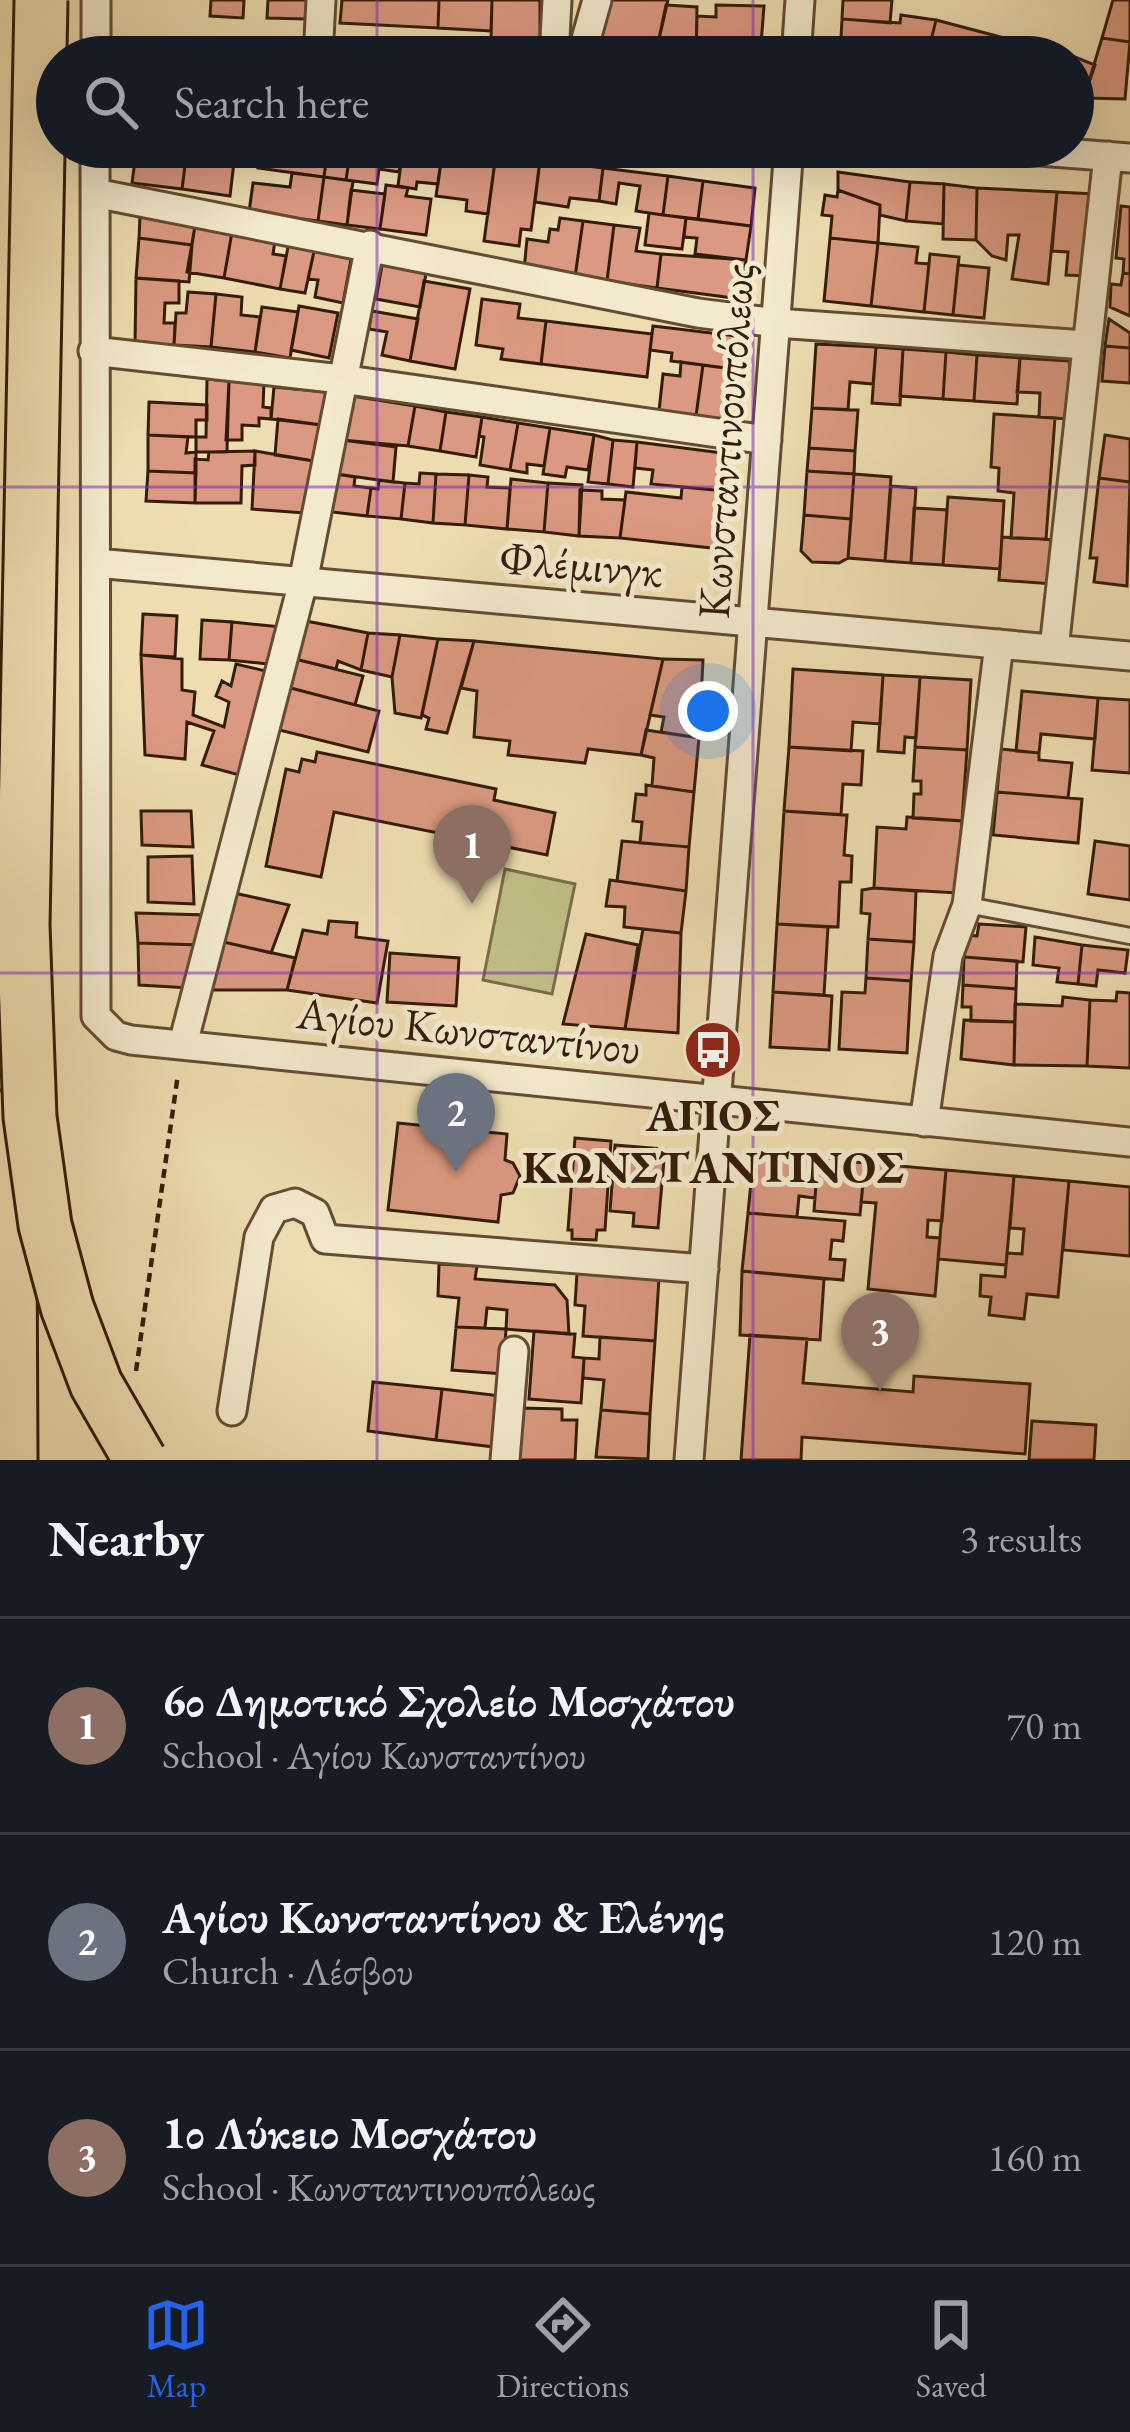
<!DOCTYPE html>
<meta charset="utf-8">
<style>
body{margin:0;font-family:"EB Garamond",serif;background:#20242c;color:#f1f3f6}
.you{position:absolute;left:708px;top:711px;width:42px;height:42px;margin:-30px;border:9px solid #fff;border-radius:50%;background:#1a73e8;box-shadow:0 0 0 18px #1a73e833}
.badge{display:grid;place-items:center;width:78px;height:78px;border-radius:50%;background:#2563eb;color:#fff;font-size:39px;font-weight:700}
.pin{position:absolute;translate:-50% -99px;filter:drop-shadow(0 3px 6px #0008)}
.pin::after{content:'';position:absolute;top:63px;width:42px;height:36px;background:inherit;clip-path:polygon(0 0,100% 0,50% 100%)}
.list{margin:0;padding:0;list-style:none}
h2{display:flex;justify-content:space-between;align-items:center;height:156px;margin:0;padding:0 48px;font-size:51px}
h2 small{font-size:39px;font-weight:400;color:#9ea1a6}
.list li{display:grid;grid-template-columns:78px 1fr auto;gap:36px;align-items:center;box-sizing:border-box;height:216px;padding:0 48px;border-top:3px solid #363941}
.list b{display:block;font-size:45px;white-space:nowrap}
.list p{margin:0;font-size:39px;white-space:nowrap;color:#9ea1a6}
.list em{font-size:39px;font-style:normal;color:#9ea1a6}
.icon{flex:none;width:66px;height:66px;fill:none;stroke:currentColor;stroke-width:2;stroke-linecap:round;stroke-linejoin:round}
.map{position:relative;flex:none;width:1130px;height:1460px;overflow:hidden}
.search{position:absolute;background:#171b24;box-shadow:0 12px 48px #0002;left:36px;right:36px;top:36px;height:132px;display:flex;align-items:center;gap:30px;box-sizing:border-box;padding:0 42px;border-radius:66px;color:#9ea1a6;font-size:45px}
.sheet{height:804px;background:#171b24}
nav{display:flex;justify-content:space-around;align-items:center;box-sizing:border-box;height:168px;border-top:3px solid #363941;background:#171b24;font-size:33px;color:#9ea1a6}
nav a{display:grid;justify-items:center;gap:6px}
nav .on{color:#2563eb}
.map>svg:first-child{display:block}
.pitch{fill:#bfbf86;stroke:#7a6e47;stroke-width:3}
.building{fill:#da9980;stroke:#351c08;stroke-width:3}
.lines{fill:none;stroke-linecap:round;stroke-linejoin:round}
.lane-casing{stroke:#634c32;stroke-width:20}
.street-casing{stroke:#634c32;stroke-width:33}
.highway-casing{stroke:#351c08;stroke-width:57}
.path{stroke:#351c08;stroke-width:4.5;stroke-dasharray:9 6;stroke-linecap:butt}
.lane{stroke:#f3e9cc;stroke-width:14}
.street{stroke:#f3e9cc;stroke-width:27}
.highway{stroke:#edddb0;stroke-width:51}
.highway-bridge-casing{stroke:#351c08;stroke-width:57;stroke-linecap:butt}
.highway-bridge{stroke:#edddb0;stroke-width:51}
.grid{fill:none;stroke:#7b2cbf;stroke-width:3;stroke-opacity:0.55}
.labels{text-anchor:middle;stroke-width:10;stroke-linejoin:round;paint-order:stroke}
.street-label{font-size:45px;fill:#351c08;stroke:#f3e9cc}
.poi-label{font-size:45px;font-weight:bold;fill:#351c08;stroke:#f3e9cc}
</style>
<div class="map">
<svg width="1130" height="1460" viewBox="0 0 1130 1460">
<rect width="100%" height="100%" fill="#edddb0"/>
<filter id="stains"><feTurbulence type="fractalNoise" baseFrequency=".00167" numOctaves="4"/><feColorMatrix values="0 0 0 0 .2 0 0 0 0 .09 0 0 0 0 .02 0 0 0 .5 -.17"/></filter>
<radialGradient id="worn" r=".72"><stop offset=".6" stop-color="#630" stop-opacity="0"/><stop offset="1" stop-color="#630" stop-opacity=".3"/></radialGradient>
<!-- pitch -->
<path class="pitch" d="M505 869 575 884 552 994 483 980Z"/>
<!-- building -->
<path class="building" d="M211 0H244L243 18 210 16Z
M268 0H307L306 19 267 18Z
M342 0H439L438 28 340 23Z
M439 0H492L491 31 438 28Z
M492 0H540V41L491 40Z
M608 0H668L655 57 592 55Z
M843 0H892L890 23 842 19Z
M1113 0H1130V42L1102 38Z
M666 5 697 7 696 57H655Z
M716 5 764 6 760 57H696L697 16 716 17Z
M901 15 936 20 927 57H840L842 19 900 23Z
M936 20 1027 44 1024 57H927Z
M1102 38 1130 42 1125 99 1084 98Z
M1060 51 1095 65 1082 103 1073 101V57H1058Z
M224 147H261L259 159 223 154Z
M261 147H328L324 177 258 168Z
M328 147H351L346 180 324 177Z
M351 147H403L399 172 379 169 377 184 346 180Z
M403 147H443L438 184 417 182 416 189 398 186Z
M443 147 496 154 488 214 466 211 467 200 436 196Z
M187 150 223 154 222 160 234 162 230 196 182 189Z
M160 154 186 158 182 189 132 183 135 161 159 165Z
M496 154 540 160 531 230 521 229 519 246 484 241Z
M540 160 603 168 599 201 570 198 568 207 535 202Z
M603 168 668 176 663 215 636 211 640 186 619 183 616 204 599 201Z
M838 172 910 182 906 221 880 215V205L838 190Z
M292 173 324 177 318 221 249 212 253 183 290 187Z
M668 176 703 181 698 219 663 215Z
M324 177 353 181 347 225 318 221Z
M703 181 755 188 751 226 698 219Z
M910 182 944 184 943 224 906 221Z
M944 184 977 188 976 240 943 239Z
M386 185 408 188 406 196 431 199 426 235 380 229Z
M977 188 1057 192 1048 284 1012 279 1019 235H1008L1006 260 992 256 976 240Z
M351 190 385 194 380 229 347 225Z
M838 190 880 205 878 243 830 238 832 216 822 215 825 195 837 197Z
M1057 192 1094 194 1088 276 1066 275 1068 252 1052 251Z
M1121 206 1130 207V274L1123 273 1124 259 1116 258Z
M649 213 686 218 682 249 645 245Z
M140 216 195 226 192 245 139 238Z
M560 218 583 221 575 277 524 270 527 239 548 242 550 229 558 230Z
M686 218 751 226 746 260 695 254 697 238 684 237Z
M583 221 614 225 607 281 575 277Z
M614 225 640 228 636 251 661 254 657 288 607 281Z
M195 226 232 232 224 278 187 272Z
M232 232 275 241 273 254 286 256 280 289 224 278Z
M139 238 192 245 189 282 136 278Z
M830 238 878 243 871 306 824 301Z
M289 242 315 247 305 293 280 289Z
M878 243 918 247 916 263 929 264 924 312 871 306Z
M315 247 352 254 343 303 315 297 318 280 308 279Z
M661 254 746 260 741 299 657 288Z
M930 254 959 257 953 315 924 312Z
M383 260 427 268 420 307 376 299Z
M958 265 989 268 984 318 953 315Z
M1123 273 1130 274V316L1110 307 1111 284 1121 285Z
M136 278 179 281V303H165L164 323H175L174 345H135Z
M424 281 470 289 455 369 410 361Z
M188 292 216 294 211 347 174 345 176 313H186Z
M216 294 242 297 241 315 260 317 255 352 211 347Z
M482 299 520 304 518 318 546 321 541 364 501 359 503 349 476 345Z
M299 306 338 313 329 358 291 350Z
M262 307 298 312 290 358 255 352Z
M372 311 418 319 410 361 382 355 387 332 369 329Z
M1109 319 1130 333V348L1105 346Z
M546 321 652 334 647 377 541 364Z
M653 326 745 337 741 370 671 361 672 353 650 350Z
M816 344 876 347 873 384 850 382 848 410 812 408Z
M1105 346 1130 348V383L1102 381Z
M876 347 903 349 900 405 872 403Z
M903 349 946 352 943 399 900 396Z
M946 352 977 355 974 401 943 399Z
M977 355 1020 358 1017 404 974 401Z
M1020 358 1070 361 1067 419 1039 417 1040 393 1017 392Z
M681 362 703 365 696 416 659 411 663 374 680 376Z
M703 365 741 370 735 420 696 416Z
M207 379 229 381 227 452H196V437H206Z
M229 381 264 383 263 407 271 408V419L259 418V426L242 425V440H226Z
M274 387 326 392 322 425 271 419Z
M352 396 415 406 408 446 342 440Z
M149 402 207 405V420H196V437L148 435Z
M415 406 446 412 440 451 408 446Z
M812 408 858 410 855 451 809 448Z
M446 412 482 417 476 457 440 451Z
M994 414 1055 418 1046 539 1011 538 1014 493 998 491 999 468 991 467Z
M482 417 518 423 510 470 480 465 484 437 479 436Z
M278 419 322 425 314 461 275 455Z
M518 423 550 428 544 466 527 464V473L510 470Z
M550 428 594 435 588 470 567 467 565 477 543 474Z
M148 435 188 437 186 453 196 452V473L148 471Z
M594 435 613 440 608 484 588 482Z
M1105 435 1130 439V482L1099 478Z
M342 440 396 447 393 482 336 474Z
M613 440 637 442 633 487 608 484Z
M637 442 730 454 726 491 651 484 653 470 635 468Z
M809 448 855 451 854 474 807 471Z
M255 451V465L242 466 241 503H195V459L208 460 209 452Z
M255 451 314 461 304 513 252 509Z
M148 471 196 473 195 503 146 501Z
M807 471 854 474 851 519 804 515Z
M420 473 436 474 433 523 401 519 405 483 419 484Z
M336 474 355 477 354 486 371 488 367 516 332 512Z
M436 474 469 475 465 525 433 523Z
M854 474 891 477 885 561 848 558Z
M469 475 488 477 487 487 510 488 507 529 465 525Z
M1099 478 1130 482 1127 586 1094 582 1097 558H1090Z
M511 479 548 483 544 532 507 529Z
M379 480 405 483 401 519 367 516 371 488 378 489Z
M548 483 582 485 579 536 544 532Z
M891 486 916 488 911 563 885 561Z
M682 487 726 491 721 549 620 538 626 492 681 498Z
M580 490 602 491V499L625 500 620 538 579 536Z
M948 497 1004 501 1000 569 943 565Z
M914 508 947 510 943 565 911 563Z
M804 515 851 519 848 558 839 563 812 562 801 551Z
M1002 537 1056 540 1053 584 999 580Z
M143 614 177 616 175 657 141 655Z
M202 620 232 622 229 660 200 659Z
M306 621 368 633 361 670 338 661 336 669 295 659Z
M232 622 282 627 278 665 229 660Z
M368 633 400 635 392 677 361 670Z
M400 635 438 639 421 718 395 713 392 677Z
M438 639 474 641 447 733 426 729 429 718 422 715Z
M474 641 663 659 641 755 588 749 585 763 508 755 510 741 474 737 477 691 461 688Z
M141 655 182 659V690L195 692 193 715 224 727 229 702 216 696 222 681 231 686 236 664 274 673 243 776 202 765 214 731 187 722 185 759 145 755Z
M295 659 363 676 355 705 287 687Z
M663 659 703 660 699 738 661 732 664 717 650 715Z
M793 669 883 675 880 724 853 722 851 751 789 747Z
M883 675 920 677 916 738 905 737 904 753 878 751Z
M920 677 971 680 967 750 915 747Z
M287 687 379 711 368 752 275 729Z
M1022 691 1098 698 1095 739 1041 734 1039 753 1016 751Z
M1098 698 1130 700V773L1092 770Z
M646 730 699 738 694 792 652 786 654 758 641 755Z
M789 747 863 751 861 785 843 784 841 815 784 811Z
M915 747 967 750 962 821 913 818 914 794H921V781H913Z
M1001 749 1039 753V760L1072 763 1068 798 997 792Z
M317 752 496 789 494 800 555 813 547 855 334 812 321 877 266 866 286 769 299 772 302 759 315 762Z
M646 785 694 792 689 847 640 843 642 822 633 821 636 794 646 795Z
M997 792 1082 799 1078 843 993 835Z
M141 811H191L193 847 142 845Z
M784 811 847 815 844 855 852 856 851 882H840L838 927 777 924Z
M907 817 962 821 957 893 874 888 877 827 906 829Z
M622 841 689 847 686 891 617 881Z
M1095 841 1130 846V900L1088 894Z
M192 856 194 904 148 902V857Z
M610 880 686 891 681 933 624 927 625 907 606 906Z
M874 888 916 891 914 942 868 939 870 914 861 913 862 890Z
M234 893 289 905 271 953 219 941Z
M136 913 207 915 200 945 138 943Z
M329 921 357 923 356 937 388 941 377 1003 287 990 303 930 327 934Z
M777 924 828 927 824 995 773 992Z
M979 924 1026 927 1023 962 964 957 966 935 977 936Z
M643 929 681 933 678 1033 625 1029Z
M586 934 638 945 625 1029 563 1024Z
M1035 937 1082 945 1078 984 1057 982 1059 968 1033 965Z
M868 939 914 942 911 981 866 978Z
M219 941 295 958 287 990H206Z
M138 943 200 945 190 988 139 985Z
M1082 945 1128 950 1125 973 1098 970 1096 986 1078 984Z
M390 953 459 958 456 1006 387 1002Z
M964 957 1017 961 1016 989 963 985Z
M866 978 911 981 907 1053 839 1049 842 992 865 993Z
M963 985 1016 989 1015 1022 971 1021V1007H962Z
M773 992 832 996 829 1050 770 1047Z
M1117 992 1130 993V1068L1087 1066 1090 1000 1116 1001Z
M1063 997 1090 1000 1087 1066 1014 1065 1015 1004 1062 1006Z
M964 1020 1015 1022 1014 1065 961 1059Z
M398 1123 507 1134 505 1160 513 1163 520 1176 513 1193 501 1195 498 1222 388 1210Z
M575 1138 611 1141 605 1230H597L596 1240 572 1239V1230H568Z
M615 1145 665 1149 658 1228 633 1226 634 1213 610 1211Z
M754 1152 818 1158 815 1198 799 1196 797 1217 748 1213Z
M818 1158 865 1163 860 1215 814 1211Z
M865 1163 946 1170 942 1221 928 1220 927 1237 940 1238 935 1296 868 1289 876 1203 861 1202Z
M946 1170 1014 1176 1006 1265 938 1259Z
M1014 1176 1069 1181 1058 1297 1027 1294 1024 1319 989 1315 991 1297 980 1296 981 1275 1005 1277 1007 1253 1022 1254 1024 1229 1010 1228Z
M1069 1181 1130 1187V1256L1063 1250Z
M748 1213 845 1221 843 1241 832 1240 830 1259 845 1260 843 1280 742 1271Z
M439 1264 477 1266 475 1279 555 1285 567 1300 569 1334 506 1329 507 1310 487 1308 485 1328 456 1327 459 1298 438 1296Z
M742 1271 824 1279 820 1340 740 1335Z
M577 1273 659 1278 655 1341 583 1336 585 1306 575 1305Z
M456 1327 506 1329 503 1374 452 1370Z
M534 1331 575 1334 573 1357 584 1358 581 1403 529 1399Z
M750 1335 807 1339 803 1383 913 1392 914 1376 1030 1384 1025 1454 802 1437 801 1460H741Z
M600 1337 655 1341 650 1414 601 1410 604 1380 583 1378 584 1358 599 1359Z
M373 1382 442 1389 436 1440 368 1431Z
M442 1389 501 1396 494 1447 436 1440Z
M520 1408 562 1409V1420H577L575 1460H517Z
M601 1410 650 1414 648 1459 596 1457Z
M1032 1421 1096 1425 1094 1460H1029Z"/>
<g class="lines">
<defs>
<path id="lane" d="M967 905 1130 936"/>
<path id="street" d="M96 57V0
M318 57 321 0
M554 57 557 0
M581 57 597 0
M796 57 800 0
M95 147 96 1016 116 1036 131 1040 1130 1142
M988 147 1130 158
M95 193 698 313 777 323 1085 345
M93 351 341 379 767 440
M96 563 1130 656
M1054 649 1108 156
M183 1044 303 582 370 245
M924 1122 948 956 967 905 999 644
M232 1411 259 1237 274 1209 295 1203 315 1213 325 1239 704 1269
M505 1460 514 1351
M689 1460 789 147"/>
<path id="highway" d="M11 1460 10 1237 15 1113"/>
</defs>
<!-- lane casing -->
<use href="#lane" class="lane-casing"/>
<!-- street casing -->
<use href="#street" class="street-casing"/>
<!-- highway casing -->
<use href="#highway" class="highway-casing"/>
<!-- path -->
<path class="path" d="M136 1371 178 1074"/>
<!-- lane -->
<use href="#lane" class="lane"/>
<!-- street -->
<use href="#street" class="street"/>
<!-- highway -->
<use href="#highway" class="highway"/>
<defs>
<path id="highway-bridge" d="M41 0 23 925 30 1117 45 1225 67 1307 96 1384 140 1460"/>
</defs>
<!-- highway-bridge casing -->
<use href="#highway-bridge" class="highway-bridge-casing"/>
<!-- highway-bridge -->
<use href="#highway-bridge" class="highway-bridge"/>
</g>
<!-- grid -->
<path class="grid" d="M377 0V57M753 0V57M377 147V1460M753 147V1460M0 487H1130M0 973H1130"/>
<!-- icons -->
<defs>
<symbol id="bus-disc" viewBox="-11 -11 22 22"><circle r="9.5" fill="#8f2418" stroke="#f3e9cc"/><path d="M-5-6H5V4H4V6H2V4H-2V6H-4V4H-5ZM-3.5-4V0h7V-4ZM-3.5 1.2v1.5H-2V1.2ZM2 1.2v1.5H3.5V1.2Z" fill="#fff"/></symbol>
</defs>
<g fill-rule="evenodd">
<use href="#bus-disc" x="680" y="1017" width="66" height="66"/>
</g>
<g class="labels">
<!-- street labels -->
<g class="street-label">
<text transform="translate(725 441) rotate(-86)" y="16">Κωνσταντινουπόλεως</text>
<text transform="translate(581 564) rotate(5)" y="16">Φλέμινγκ</text>
<text transform="translate(469 1030) rotate(6)" y="16">Αγίου Κωνσταντίνου</text>
</g>
<!-- poi labels -->
<g class="poi-label">
<text x="713" y="1130">ΑΓΙΟΣ<tspan x="713" dy="52">ΚΩΝΣΤΑΝΤΙΝΟΣ</tspan></text>
</g>
</g>
<rect width="100%" height="100%" filter="url(#stains)"/>
<rect width="100%" height="100%" fill="url(#worn)"/>
</svg>
<div class="you"></div>
<div class="pin badge" style="left:472px;top:904px;background:#8d6e63">1</div>
<div class="pin badge" style="left:456px;top:1172px;background:#6b7280">2</div>
<div class="pin badge" style="left:880px;top:1391px;background:#8d6e63">3</div>
<div class="search"><svg class="icon" aria-label="search" viewBox="0 0 24 24"><circle cx="10" cy="10" r="6"/><path d="M15 15l6 6"/></svg>Search here</div>
</div>
<section class="sheet">
<h2>Nearby<small>3 results</small></h2>
<ul class="list">
<li><span class="badge" style="background:#8d6e63">1</span><div><b>6ο Δημοτικό Σχολείο Μοσχάτου</b><p>School · Αγίου Κωνσταντίνου</p></div><em>70 m</em></li>
<li><span class="badge" style="background:#6b7280">2</span><div><b>Αγίου Κωνσταντίνου &amp; Ελένης</b><p>Church · Λέσβου</p></div><em>120 m</em></li>
<li><span class="badge" style="background:#8d6e63">3</span><div><b>1ο Λύκειο Μοσχάτου</b><p>School · Κωνσταντινουπόλεως</p></div><em>160 m</em></li>
</ul>
</section>
<nav>
<a class="on"><svg class="icon" aria-label="map" viewBox="0 0 24 24"><path d="M3 6l6-2 6 2 6-2v14l-6 2-6-2-6 2zM9 4v14M15 6v14"/></svg>Map</a>
<a><svg class="icon" aria-label="directions" viewBox="0 0 24 24"><path d="M12 3l9 9-9 9-9-9zM9 14v-3h6M13 9l2 2-2 2"/></svg>Directions</a>
<a><svg class="icon" aria-label="saved" viewBox="0 0 24 24"><path d="M7 4h10v16l-5-4-5 4z"/></svg>Saved</a>
</nav>
